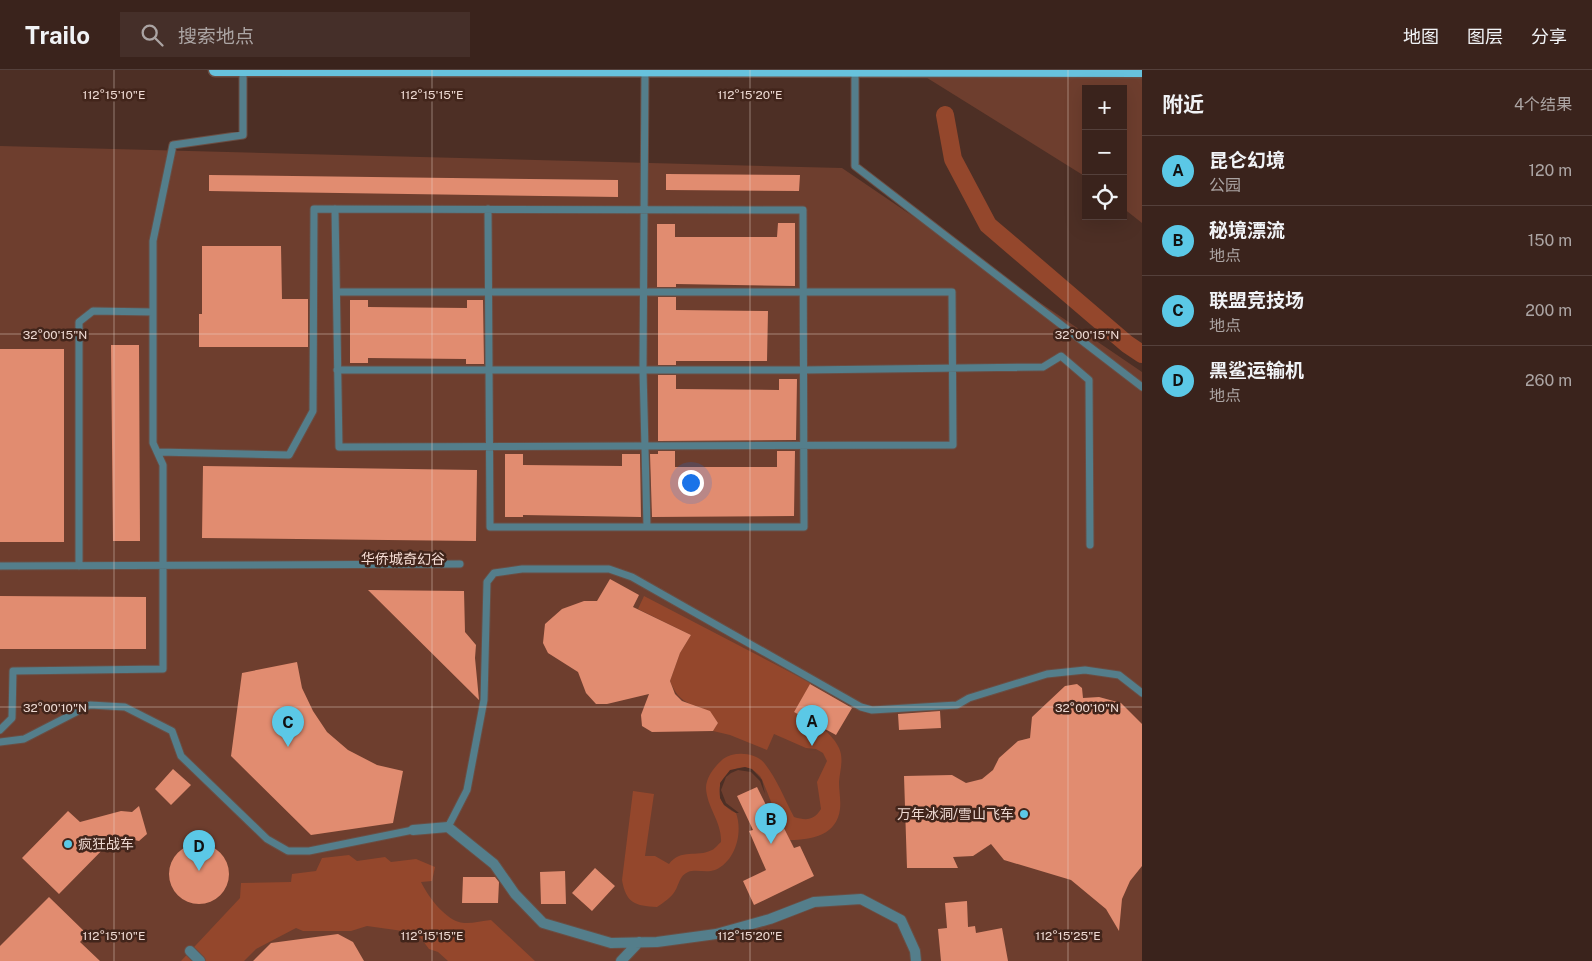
<!DOCTYPE html>
<html lang="zh">
<meta charset="utf-8">
<style>
body{margin:0;font-family:"Public Sans","Noto Sans SC",sans-serif;background:#452f29;color:#f1f3f6}
.controls{position:absolute;right:15px;top:15px;display:grid;overflow:hidden;border-radius:0px;box-shadow:0 5px 20px #0002}
.controls button{width:45px;height:45px;display:grid;place-items:center;padding:0;border:0;border-bottom:1px solid #54403b;background:#3a231c;color:#f1f3f6;font:25px sans-serif}
.you{position:absolute;left:690px;top:412px;width:18px;height:18px;margin:-12px;border:4px solid #fff;border-radius:50%;background:#1a73e8;box-shadow:0 0 0 8px #1a73e833}
.badge{display:grid;place-items:center;width:32px;height:32px;border-radius:50%;background:#5bc8e6;color:#111;font-size:16px;font-weight:700}
.pin{position:absolute;translate:-50% -41px;filter:drop-shadow(0 1px 2px #0008)}
.pin::after{content:'';position:absolute;top:26px;width:18px;height:15px;background:inherit;clip-path:polygon(0 0,100% 0,50% 100%)}
.list{margin:0;padding:0;list-style:none}
h2{display:flex;justify-content:space-between;align-items:center;height:65px;margin:0;padding:0 20px;font-size:21px}
h2 small{font-size:16px;font-weight:400;color:#aba4a3}
.list li{display:grid;grid-template-columns:32px 1fr auto;gap:15px;align-items:center;box-sizing:border-box;height:70px;padding:0 20px;border-top:1px solid #54403b}
.list b{display:block;font-size:19px;white-space:nowrap}
.list p{margin:0;font-size:16px;white-space:nowrap;color:#aba4a3}
.list em{font-size:16px;font-style:normal;color:#aba4a3}
.icon{flex:none;width:28px;height:28px;fill:none;stroke:currentColor;stroke-width:2;stroke-linecap:round;stroke-linejoin:round}
.map{position:relative;flex:none;width:1142px;height:891px;overflow:hidden}
header{display:flex;align-items:center;gap:30px;box-sizing:border-box;height:70px;padding:0 25px;background:#3a231c;border-bottom:1px solid #54403b}
header strong{font-size:24px}
nav{display:flex;gap:28px;margin-inline-start:auto;font-size:18px}
.search{width:350px;height:45px;background:#452f29;display:flex;align-items:center;gap:12px;box-sizing:border-box;padding:0 18px;border-radius:0px;color:#aba4a3;font-size:19px}
main{display:flex}
aside{flex:1;background:#3a231c}
.map>svg:first-child{display:block}
.green{fill:#6e3e2e}
.water{fill:#94472c}
.pier{fill:#4d2f25}
.lines{fill:none;stroke-linecap:round;stroke-linejoin:round}
.canal{stroke:#94472c;stroke-width:18}
.building{fill:#e18c70}
.service-casing{stroke:#6a4e44;stroke-width:9}
.pedestrian-casing{stroke:#6a4e44;stroke-width:12}
.primary-casing{stroke:#6a4e44;stroke-width:15}
.service{stroke:#547e8b;stroke-width:7}
.pedestrian{stroke:#547e8b;stroke-width:10}
.primary{stroke:#67c2dd;stroke-width:12}
.ticks{fill:none;stroke:#eedad3;stroke-width:1;stroke-opacity:0.45}
.poi-dot{fill:#5bc8e6;stroke:#42251b;stroke-width:2}
.labels{text-anchor:middle;stroke-width:5;stroke-linejoin:round;paint-order:stroke}
.park-label{font-size:14px;fill:#f6ded6;stroke:#42251b}
.poi-label{font-size:14px;fill:#eedad3;stroke:#42251b;text-anchor:end}
.ticks-label{font-size:12px;text-anchor:middle;fill:#eedad3;stroke:#42251b;stroke-width:5;stroke-linejoin:round;paint-order:stroke}
</style>
<header>
<strong>Trailo</strong>
<div class="search"><svg class="icon" aria-label="search" viewBox="0 0 24 24"><circle cx="10" cy="10" r="6"/><path d="M15 15l6 6"/></svg>搜索地点</div>
<nav><a>地图</a><a>图层</a><a>分享</a></nav>
</header>
<main>
<div class="map">
<svg width="1142" height="891" viewBox="0 0 1142 891">
<rect width="100%" height="100%" fill="#4d2f25"/>
<!-- green -->
<path class="green" d="M1142 0V153L1123 138V19H1086V107L916 1Z
M0 76 842 98 1142 302V891H0Z"/>
<!-- water -->
<path class="water" d="M644 526 811 613 794 642C811 651 830 659 839 678 844 689 840 700 839 712 839 721 841 730 840 739 837 765 812 770 790 770L780 748 778 749C774 740 763 710 760 706 735 678 697 726 736 743 743 762 736 791 715 800 706 803 696 799 688 802 679 806 679 815 675 821 671 828 664 832 657 837 635 836 626 833 622 810L633 721 654 724 645 786H655L669 794C681 778 696 788 712 780 715 779 718 774 721 772 722 752 707 738 706 718 706 707 715 696 723 689 734 681 756 682 765 694 777 709 785 730 794 747 807 751 814 750 821 739L817 712 827 691 823 683 816 679 806 678 774 664 767 680 730 665 713 661 718 653C701 627 683 644 670 611L680 583 691 565 638 539Z
M349 785 357 791 385 787 391 792 416 789 435 797 432 811 421 812C428 826 443 847 459 852 467 855 481 851 491 850L535 891H448L438 882 429 879 417 863 367 856 351 861H303L296 858 256 879 244 891H181L240 828 241 813 291 812 292 804 316 801 322 788Z"/>
<!-- pier -->
<path class="pier" d="M745 697 752 699 762 710 765 724 760 711 751 702 738 700 731 703 726 707 721 720 726 733 739 743H736L724 735 720 728V713L730 700Z"/>
<g class="lines">
<!-- canal -->
<path class="canal" d="M945 45 953 89 988 155 1127 274 1142 284"/>
</g>
<!-- building -->
<path class="building" d="M666 104 800 105 799 121 666 120Z
M209 105 618 110V127L209 121Z
M778 153H795V216L676 214V217H657V154H675V167H777Z
M202 176H281L282 229H308V277H199V244H202Z
M658 227H676V240L768 241 767 291H676V295H658Z
M350 230H368V237L467 238V230H483L484 294H466V289L368 288V293H350Z
M111 275H139L140 471H113Z
M0 279H64V472H0Z
M658 305H676V319L779 320V309H797L796 370 658 371Z
M658 381H675V397H777V381H795L794 446 652 447 650 384H658Z
M505 384H523V395L622 396V384H640L641 447 523 445V447H505Z
M203 396 477 400 476 471 202 468Z
M610 509 639 525 633 537 691 565 680 583 670 611 675 624 682 631 710 641 718 653 713 661 652 662 642 656 641 645 649 624 607 634H596L586 623 578 602 548 583 543 573 545 554 562 539 584 531H597Z
M368 520 464 521 465 562 476 575 475 588 479 630Z
M0 526 146 527V579H0Z
M297 592 302 618 313 641 327 662 348 680 377 695 403 701 393 753 311 765 231 686 242 603Z
M810 614 852 638 836 665 794 642Z
M1077 614 1082 618 1083 628 1099 627 1121 633 1142 654V796L1130 811 1122 829 1119 861 1106 839 1071 810 1004 790 991 774 973 786 953 787 958 798H907L904 706 952 705 966 713 982 709 993 700 999 688 1018 671 1030 668 1032 647 1065 616Z
M940 641 941 658 899 660 898 644Z
M173 699 191 715 171 735 155 719Z
M757 717 774 751 779 748 794 778 800 776 814 806 754 835 743 811 766 800 749 761 753 760 737 726Z
M139 736 147 764 139 771 116 766 59 824 22 788 68 741 80 752 121 741 132 742Z
M169 804a30 30 0 1 1 60 0a30 30 0 1 1-60 0Z
M595 798 615 816 592 841 572 823Z
M565 801 566 834H541L540 802Z
M463 807H495L499 812 498 833H462Z
M49 827 87 864 80 872 100 891H0V876Z
M967 831 968 857 975 856 976 863 1002 858 1008 891H941L938 859 947 858 945 833Z
M338 864 353 872 364 891H253L271 873Z"/>
<g class="lines">
<defs>
<path id="service" d="M645 1 643 300 647 457
M855 1V96L1142 317
M335 139 339 377 953 375 952 222H337
M337 300H804L1043 297 1061 286 1089 310 1090 475
M158 382 289 385 313 341 314 139 803 140 804 457H490L488 139
M0 496 460 494
M79 496V252L93 241 153 242
M0 660 12 648 13 601 163 599V395L153 373V171L173 75 243 65V0
M0 672 24 669 90 635 125 637 172 661 181 686 267 769 288 781H309L413 760
M448 757 467 720 484 630 487 512 494 503 522 499H609L632 507 861 637 872 640 957 635 969 628 1047 604 1085 600 1119 605 1142 623"/>
<path id="pedestrian" d="M413 760 448 757 494 794 515 824 543 853 611 873 657 872 716 864 770 849 814 832 861 829 901 850 915 881 916 891
M190 881 200 891
M621 891 639 872"/>
<path id="primary" d="M215 0 1142 1"/>
</defs>
<!-- service casing -->
<use href="#service" class="service-casing"/>
<!-- pedestrian casing -->
<use href="#pedestrian" class="pedestrian-casing"/>
<!-- primary casing -->
<use href="#primary" class="primary-casing"/>
<!-- service -->
<use href="#service" class="service"/>
<!-- pedestrian -->
<use href="#pedestrian" class="pedestrian"/>
<!-- primary -->
<use href="#primary" class="primary"/>
</g>
<!-- ticks -->
<path class="ticks" d="M114 0V891M432 0V891M750 0V891M1068 0V891M0 264H1142M0 637H1142"/>
<!-- markers -->
<g class="poi-dot">
<circle cx="1024" cy="744" r="5"/>
<circle cx="68" cy="774" r="5"/>
</g>
<g class="labels">
<!-- park labels -->
<g class="park-label">
<text x="403" y="494">华侨城奇幻谷</text>
</g>
<!-- poi labels -->
<g class="poi-label">
<text x="1014" y="749">万年冰洞/雪山飞车</text>
<text x="78" y="779" text-anchor="start">疯狂战车</text>
</g>
</g>
<g class="ticks-label">
<text x="114" y="29">112°15'10"E</text>
<text x="432" y="29">112°15'15"E</text>
<text x="750" y="29">112°15'20"E</text>
<text x="55" y="269">32°00'15"N</text>
<text x="1087" y="269">32°00'15"N</text>
<text x="55" y="642">32°00'10"N</text>
<text x="1087" y="642">32°00'10"N</text>
<text x="114" y="870">112°15'10"E</text>
<text x="432" y="870">112°15'15"E</text>
<text x="750" y="870">112°15'20"E</text>
<text x="1068" y="870">112°15'25"E</text>
</g>
</svg>
<div class="controls">
<button>+</button>
<button>−</button>
<button><svg class="icon" aria-label="locate" viewBox="0 0 24 24"><circle cx="12" cy="12" r="6"/><path d="M12 2v4M12 18v4M2 12h4M18 12h4"/></svg></button>
</div>
<div class="you"></div>
<div class="pin badge" style="left:812px;top:676px">A</div>
<div class="pin badge" style="left:771px;top:774px">B</div>
<div class="pin badge" style="left:288px;top:677px">C</div>
<div class="pin badge" style="left:199px;top:801px">D</div>
</div>
<aside>
<h2>附近<small>4个结果</small></h2>
<ul class="list">
<li><span class="badge">A</span><div><b>昆仑幻境</b><p>公园</p></div><em>120 m</em></li>
<li><span class="badge">B</span><div><b>秘境漂流</b><p>地点</p></div><em>150 m</em></li>
<li><span class="badge">C</span><div><b>联盟竞技场</b><p>地点</p></div><em>200 m</em></li>
<li><span class="badge">D</span><div><b>黑鲨运输机</b><p>地点</p></div><em>260 m</em></li>
</ul>
</aside>
</main>
